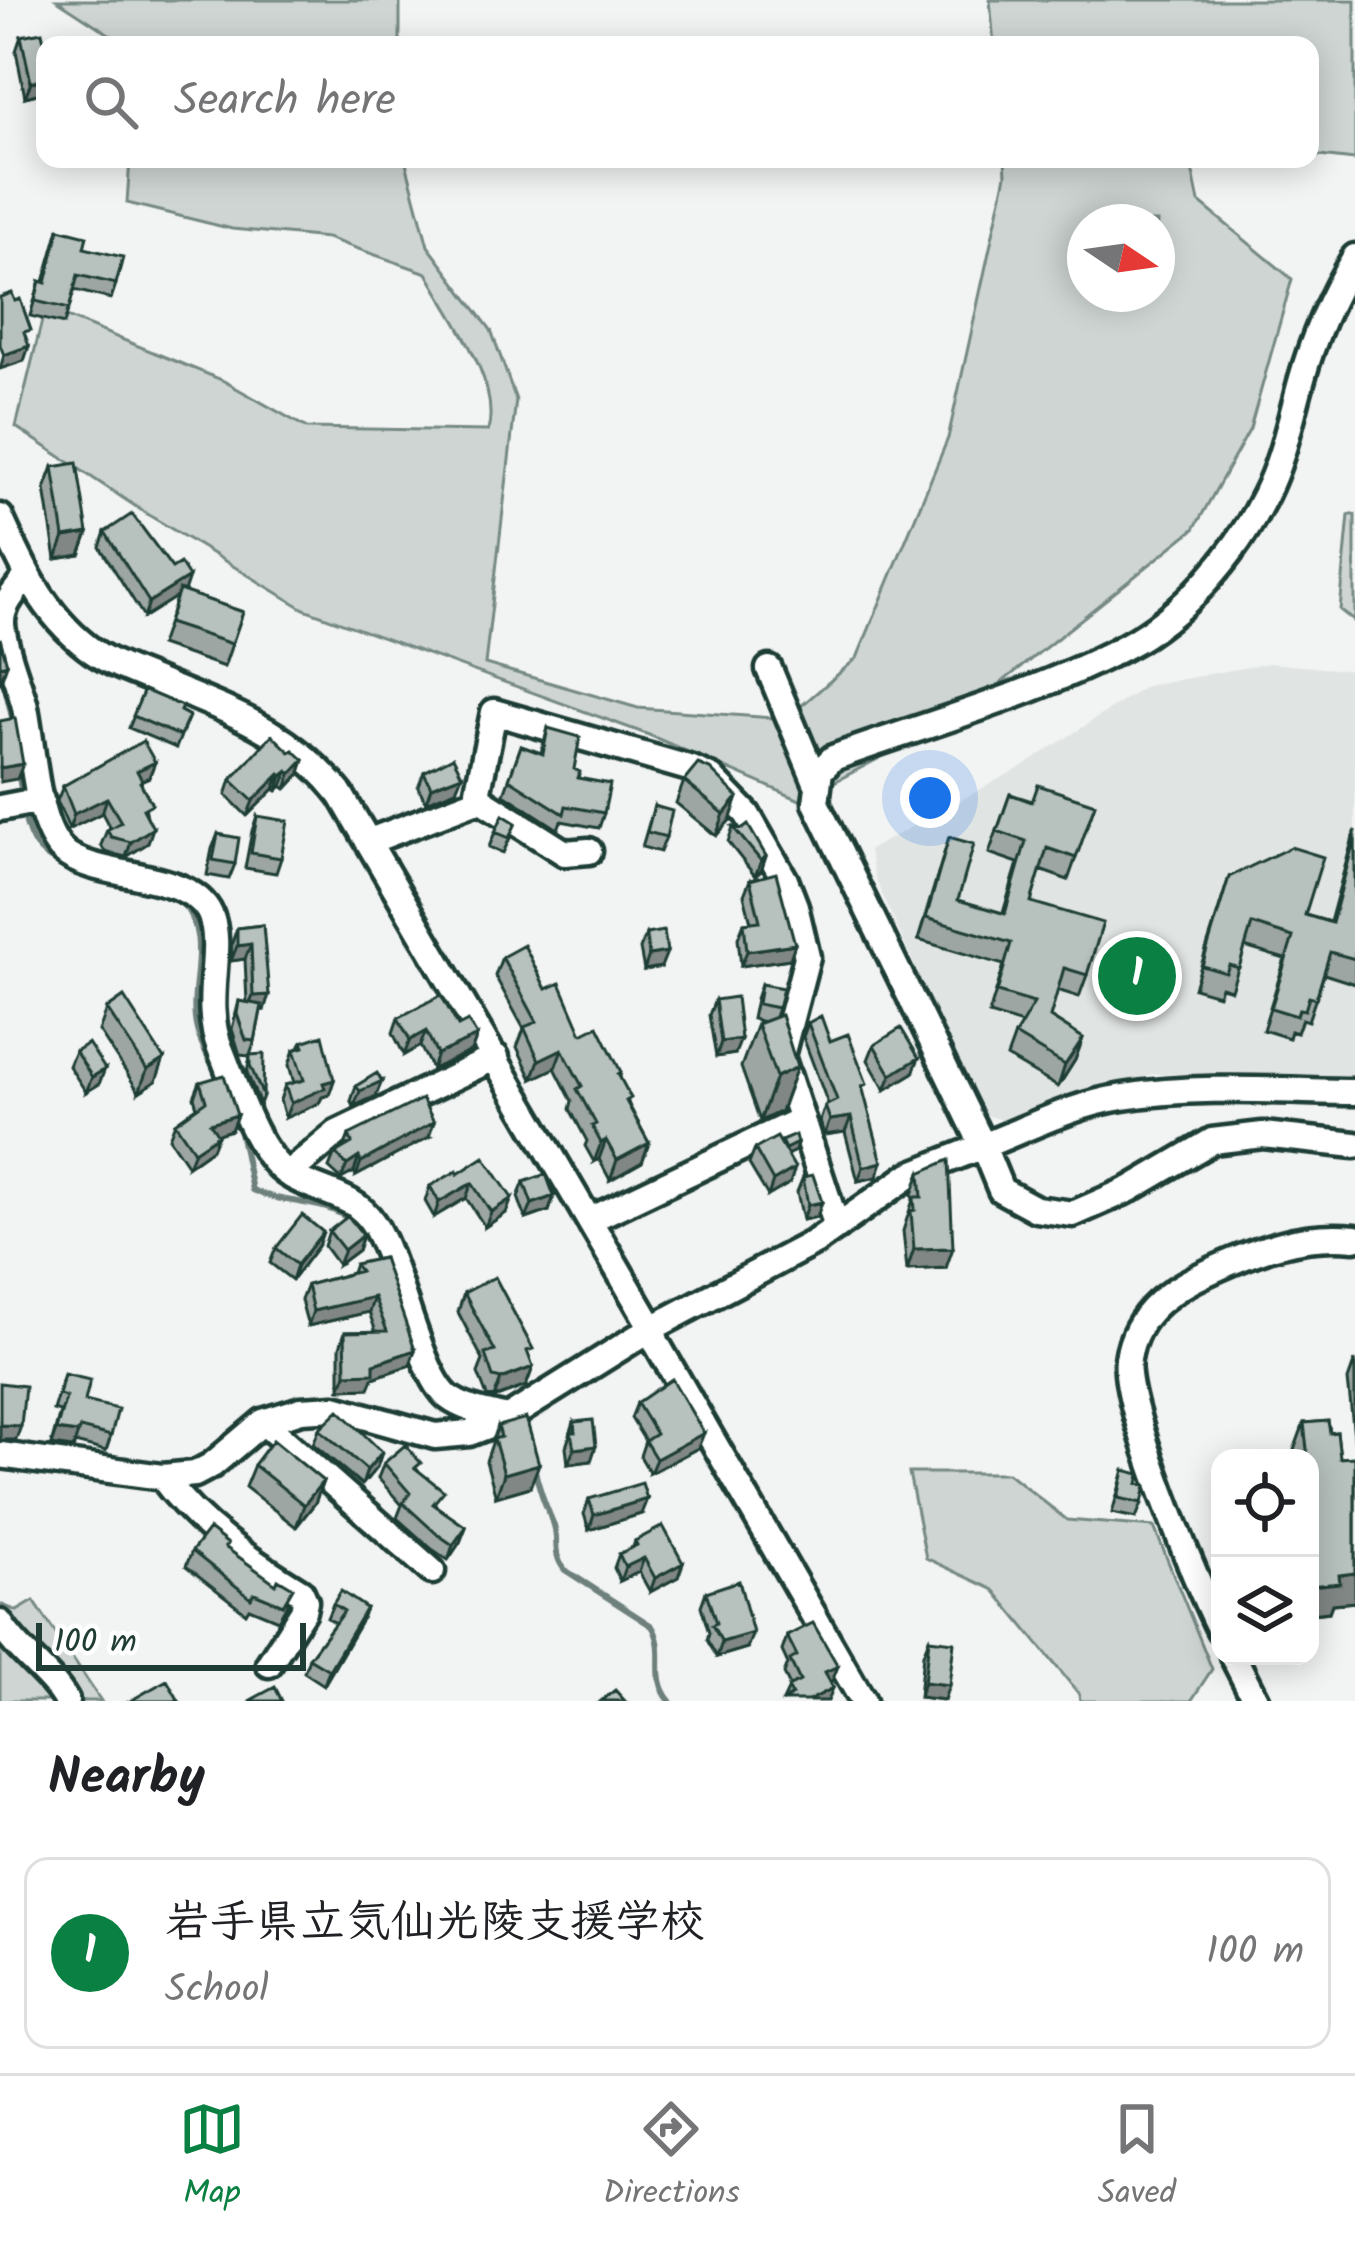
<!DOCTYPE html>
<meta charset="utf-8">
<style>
body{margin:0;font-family:Kalam,"Klee One",sans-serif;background:#f2f2f2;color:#202124}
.controls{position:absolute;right:36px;bottom:36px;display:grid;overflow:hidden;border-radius:24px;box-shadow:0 6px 30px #0003}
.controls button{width:108px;height:108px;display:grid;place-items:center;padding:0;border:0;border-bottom:3px solid #e0e0e0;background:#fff;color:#202124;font:60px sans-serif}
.compass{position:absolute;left:1067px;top:204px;width:108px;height:108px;border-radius:50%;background:#fff;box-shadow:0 6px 30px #0003;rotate:103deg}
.scale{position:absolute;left:36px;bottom:30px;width:270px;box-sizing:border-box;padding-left:12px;border:6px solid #1f3d34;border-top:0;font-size:33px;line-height:42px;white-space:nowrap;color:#1f3d34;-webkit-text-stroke:9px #fff;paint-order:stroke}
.you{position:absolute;left:930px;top:798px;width:42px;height:42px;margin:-30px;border:9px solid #fff;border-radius:50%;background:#1a73e8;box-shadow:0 0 0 18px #1a73e833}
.badge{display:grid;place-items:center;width:78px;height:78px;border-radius:50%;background:#0b8043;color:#fff;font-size:39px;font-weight:700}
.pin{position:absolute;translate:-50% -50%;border:6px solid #fff;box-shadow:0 3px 12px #0006}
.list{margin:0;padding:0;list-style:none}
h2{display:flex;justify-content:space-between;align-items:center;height:156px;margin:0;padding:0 48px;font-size:51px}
h2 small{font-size:39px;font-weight:400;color:#757577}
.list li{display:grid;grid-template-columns:78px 1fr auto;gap:36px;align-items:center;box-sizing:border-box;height:192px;margin:0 24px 24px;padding:0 24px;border:3px solid #e0e0e0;border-radius:24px}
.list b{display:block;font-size:45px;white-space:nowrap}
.list p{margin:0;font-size:39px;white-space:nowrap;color:#757577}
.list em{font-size:39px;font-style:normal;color:#757577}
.icon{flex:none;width:66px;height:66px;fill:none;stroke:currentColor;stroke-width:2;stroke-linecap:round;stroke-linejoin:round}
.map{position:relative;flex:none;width:1355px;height:1701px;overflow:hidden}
.search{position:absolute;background:#fff;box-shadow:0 6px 30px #0003;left:36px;right:36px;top:36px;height:132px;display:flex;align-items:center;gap:30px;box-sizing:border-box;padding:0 42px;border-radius:24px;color:#757577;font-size:45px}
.sheet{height:372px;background:#fff}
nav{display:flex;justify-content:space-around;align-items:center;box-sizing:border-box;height:168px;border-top:3px solid #e0e0e0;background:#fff;font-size:33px;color:#757577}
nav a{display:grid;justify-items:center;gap:6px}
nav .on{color:#0b8043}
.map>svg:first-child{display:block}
.built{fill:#e0e4e3}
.green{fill:#ced5d3;stroke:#768984;stroke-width:3;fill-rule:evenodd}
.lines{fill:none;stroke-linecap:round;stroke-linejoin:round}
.stream{stroke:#6d807b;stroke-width:6}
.minor-casing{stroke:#1f3d34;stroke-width:33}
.minor{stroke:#fff;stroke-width:24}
.wall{fill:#9da6a3;stroke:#1f3d34;stroke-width:3}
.shaded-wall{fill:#808784;stroke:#1f3d34;stroke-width:3}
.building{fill:#b7c1bd;stroke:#1f3d34;stroke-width:3}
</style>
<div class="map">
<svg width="1355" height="1701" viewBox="0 0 1355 1701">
<rect width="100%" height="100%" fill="#f2f3f3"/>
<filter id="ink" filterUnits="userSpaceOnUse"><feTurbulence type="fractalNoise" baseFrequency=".00833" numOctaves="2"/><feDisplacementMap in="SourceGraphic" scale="24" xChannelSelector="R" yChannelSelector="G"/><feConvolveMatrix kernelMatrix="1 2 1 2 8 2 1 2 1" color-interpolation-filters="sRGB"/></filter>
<g filter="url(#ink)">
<!-- built -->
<path class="built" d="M1269 663 1355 671V1079L1153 1074 1076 1096 1008 1122 981 1113 875 878 869 850 1023 766 1146 686Z"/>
<!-- green -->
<path class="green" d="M57 0H400V45H126Z
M990 0H1355V160L1310 155V45H994Z
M130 159H405L428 246 491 330 516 400 485 664 638 708 786 719 857 658 948 438 1006 175 1005 159H1190L1199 202 1292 279 1250 429 1194 529 961 715 800 800 649 735 304 609 147 514 16 427 45 308 222 380 307 428 488 431C501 381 451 317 427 273L327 238 232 229 127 203ZM1085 222H1157V294H1085Z
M1349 515H1355V622L1340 610Z
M909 1473H1008L1067 1520 1154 1527 1212 1669 1191 1701H1080L1079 1694 994 1590 926 1558Z
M34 1601 101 1701H0V1604L17 1611Z"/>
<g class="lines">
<!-- stream -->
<path class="stream" d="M2 674 14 726
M18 769 22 797
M23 810C29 843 39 859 72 868
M181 902C215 939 186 987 197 1030 202 1048 213 1066 221 1082
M238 1122 252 1190C294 1209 332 1194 366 1235
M417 1370 435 1399
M534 1466C538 1487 545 1504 553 1523 560 1541 551 1553 565 1570L652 1626C668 1651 649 1677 670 1701"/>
<defs>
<path id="minor" d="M1355 257C1331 296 1313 338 1301 382 1290 421 1283 459 1265 495 1236 555 1183 616 1124 647 1037 694 927 724 833 758L820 771 816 803 983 1146C1028 1128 1075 1104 1123 1097 1199 1085 1279 1091 1355 1092
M0 517C22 566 43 613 87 647 106 662 132 671 154 680 228 711 290 730 341 795L652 1328 657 1344 863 1701
M26 577C16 591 1 605 2 624 4 650 17 678 24 703 33 740 34 825 63 851 95 880 190 869 210 914 225 948 201 1001 220 1048 235 1084 255 1153 288 1174 316 1192 354 1193 373 1223 398 1261 419 1373 448 1397 465 1410 487 1413 508 1418
M769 669 816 782
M480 799 478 790 494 712 692 769 712 778 747 814 785 880 795 906 807 957 781 1056 837 1227
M0 808 41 800
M370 841 480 799 565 853 589 851
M288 1174 337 1133 496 1057
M590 1220 802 1119
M263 1422 432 1571
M0 1455 162 1477C200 1528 248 1559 301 1592L305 1601 303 1611 269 1664
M162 1477 195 1474 212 1465 263 1422 301 1410 335 1408 435 1436 469 1433 508 1418 652 1328 815 1242 910 1175 983 1146 1001 1190 1036 1209 1073 1214 1130 1189 1212 1141 1263 1135 1355 1145
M0 1623C18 1653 50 1672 66 1701
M1220 1630C1197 1584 1121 1403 1128 1359 1135 1311 1173 1288 1213 1270 1261 1248 1302 1233 1355 1238
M1233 1656 1256 1701"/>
</defs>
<!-- minor casing -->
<use href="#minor" class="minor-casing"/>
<!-- minor -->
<use href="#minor" class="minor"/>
</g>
<!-- wall -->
<path class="wall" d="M21 36 45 46V92L25 97 16 51Z
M59 229 84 248 116 284 111 299 74 290 64 324 30 316 40 281 44 282Z
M53 467 88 533 80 555 56 559 45 489Z
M105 532 184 592 243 612 224 667 160 645 177 596 144 617 100 547Z
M144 690 189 716 176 748 129 728Z
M548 728 578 778 604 813 599 828 561 821 558 829 504 794 521 746 541 753Z
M290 752 304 760 299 775 286 789 282 786 277 791 274 789 247 816 226 795 231 780Z
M155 762 149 777 142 780 141 784 147 817 148 843 126 857 105 852 101 845 107 830 110 828 102 813 69 829 57 801 63 786Z
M424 772 456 790 426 802 418 787Z
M684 781 738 797 730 820 716 836 676 803Z
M1010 794 1032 801 1095 804 1068 880 1040 870 1031 902 1087 975 1079 997 1057 990 1050 1017 1083 1038 1075 1060 1058 1087 1007 1057 1015 1035 1022 1024 989 1014 1004 965 918 940 949 837 958 900 1003 913 1018 863 989 853Z
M654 806 666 837 660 852 642 847Z
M257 816 281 858 276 873 245 868 252 831Z
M733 827 743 829 766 856 761 871 755 876 728 842Z
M1355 830V984L1324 974 1308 1021 1302 1019 1297 1033 1291 1031 1289 1038 1263 1030 1285 959 1245 947 1231 990 1221 987 1218 995 1194 988 1229 877 1305 915 1330 922Z
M495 832 510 838 503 853 489 847Z
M218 834 235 864 229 879 207 875 212 849Z
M750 880 790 959 741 966 738 938 744 923 751 922 744 895Z
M263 925 264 1010H261L255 1041 250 1055 263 1096 260 1104 247 1073 250 1056 240 1055 232 1029 239 1001 247 1003 245 959 231 961 232 943 237 928Z
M646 934 661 967 644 970 640 949Z
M502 957 546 989 582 1034 621 1072 620 1077 629 1105 649 1143 642 1162 610 1180 599 1159 594 1162 585 1146 587 1141 570 1109 572 1101 555 1068 532 1079 517 1047 524 1029 495 976Z
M761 984 778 1008 775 1017 781 1111 760 1121 741 1067 757 1024 764 1022 752 1019 756 999Z
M715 1000 735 1054 716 1057 709 1015Z
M107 1009 156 1081 139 1092 99 1031Z
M398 1018 458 1026 477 1036 471 1051 432 1069 420 1046 404 1055 393 1033Z
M808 1023 830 1041 863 1093 877 1177 858 1181 845 1132 824 1135 820 1121 825 1106 828 1104 803 1037Z
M302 1042 334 1080 329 1095 322 1097 319 1103 285 1118 280 1100 285 1085 294 1083 289 1065 294 1050 299 1048Z
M874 1045 913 1073 885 1090 868 1060Z
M75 1051 99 1084 86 1092 69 1066Z
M200 1082 237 1115 231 1130 217 1134 212 1149 188 1166 169 1138 175 1123 197 1107 194 1097Z
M356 1086 376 1096 354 1106 351 1101Z
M349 1135 429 1137 356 1176 354 1172 341 1179 329 1168 335 1153 344 1148Z
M780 1143H797L795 1151 787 1154 790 1183 768 1196 749 1164 755 1149Z
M920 1173 946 1268 907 1270 903 1231 913 1200 912 1194Z
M458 1174 512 1198 506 1213 485 1227 466 1198 434 1217 425 1201 430 1186Z
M803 1177 817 1217 803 1220 797 1192Z
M524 1182 554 1196 549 1211 526 1219 518 1197Z
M329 1231 363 1235 358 1250 338 1265 324 1246Z
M318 1246 292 1280 270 1263 276 1248Z
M383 1258 410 1365 373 1378 369 1388 340 1389V1347L345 1332H376L369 1312 308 1326 301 1300 307 1285 352 1273 355 1264Z
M464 1293 529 1358 533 1367 526 1386 494 1398 487 1396 478 1373 483 1360 458 1312Z
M1355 1360V1446L1348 1380Z
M64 1374 111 1436 106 1451 75 1443 73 1448 51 1445 60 1412 53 1410Z
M637 1403 698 1448 650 1473 640 1456 645 1441 631 1418Z
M1328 1421 1330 1433 1337 1432 1340 1458 1355 1457V1602L1332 1604 1329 1612 1310 1614V1458H1293V1453L1304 1423Z
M574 1422 591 1461 568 1464 566 1447Z
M498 1426 530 1487 496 1497 486 1461Z
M319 1429 382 1452 377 1467 362 1485 313 1444Z
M384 1463 418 1471 437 1507 466 1527 460 1542 448 1560 432 1549 397 1518 402 1505 378 1478Z
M254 1465 323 1481 315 1503 296 1527 245 1487Z
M1124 1470 1138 1484 1142 1503 1136 1518 1112 1513Z
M589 1499 641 1514 589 1530 584 1514Z
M635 1541 683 1563 678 1577 650 1592 639 1572 620 1581 614 1568 619 1554 633 1547Z
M226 1548 288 1603 278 1620 249 1608 246 1613 186 1566 192 1551Z
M706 1592 747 1648 717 1657 707 1640 709 1633 701 1606Z
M333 1604 366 1608 360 1623 324 1685 304 1672 309 1658 335 1623 327 1618Z
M787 1636 838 1666 832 1681 783 1701 790 1686 784 1674 788 1664 782 1651Z
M929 1639 944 1700 919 1697 923 1654Z"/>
<!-- shaded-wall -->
<path class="shaded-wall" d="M45 79V92L25 97 31 82Z
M29 346 24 361 0 369 4 355Z
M88 533 80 555 56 559 64 537Z
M189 577 184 592 144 617 149 602Z
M7 664 0 684V666Z
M304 760 299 775 286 789 291 774Z
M155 762 149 777 142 780 137 795V771Z
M23 764 17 779 0 782V768Z
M288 771 282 786 277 791 282 776Z
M280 774 274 789 247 816 253 801Z
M462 775 456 790 426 802 431 787Z
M738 797 730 820 716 836 724 814Z
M107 798 102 813 69 829 74 814Z
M153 828 148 843 126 857 131 842Z
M766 856 761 871 755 876 761 861Z
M251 944 245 959 231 961 237 946Z
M795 944 790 959 741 966 747 951Z
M667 952 661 967 644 970 649 955Z
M269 995 264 1010 247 1011 253 996Z
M426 1031 420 1046 404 1055 410 1040Z
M477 1036 471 1051 432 1069 437 1054Z
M1083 1038 1075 1060 1058 1087 1065 1065Z
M741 1039 735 1054 716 1057 721 1042Z
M562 1049 555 1068 532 1079 539 1060Z
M919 1058 913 1073 885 1090 891 1075Z
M164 1059 156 1081 139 1092 147 1070Z
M797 1067 781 1111 760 1121 776 1077Z
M105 1069 99 1084 86 1092 92 1077Z
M334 1080 329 1095 322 1097 319 1103 285 1118 291 1103 323 1083Z
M382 1081 376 1096 354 1106 360 1091Z
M237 1115 231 1130 205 1138 210 1123Z
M851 1117 845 1132 824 1135 830 1120Z
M434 1122 429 1137 356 1176 361 1162Z
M218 1135 212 1149 188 1166 194 1151Z
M606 1140 599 1159 594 1162 601 1143Z
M649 1143 642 1162 610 1180 617 1160Z
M797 1143 795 1151 782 1157 785 1149Z
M359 1157 354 1172 341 1179 347 1165Z
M882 1162 877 1177 858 1181 863 1167Z
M795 1168 790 1183 768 1196 773 1181Z
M472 1183 466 1198 434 1217 439 1202Z
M554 1196 549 1211 526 1219 532 1204Z
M512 1198 506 1213 485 1227 491 1212Z
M822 1202 817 1217 803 1220 808 1205Z
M323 1232 318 1246 292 1280 297 1265Z
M363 1235 358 1250 338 1265 344 1250Z
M953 1248 946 1268 907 1270 914 1249Z
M374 1297 369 1312 308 1326 313 1311Z
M415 1350 410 1365 373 1378 369 1388 340 1389 346 1374Z
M533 1367 526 1386 494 1398 501 1379Z
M0 1425 21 1426 16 1440H0Z
M56 1430 78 1433 73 1448 51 1445Z
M704 1433 698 1448 650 1473 656 1459Z
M596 1446 591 1461 568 1464 574 1449Z
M382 1452 377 1467 362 1485 367 1470Z
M539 1464 530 1487 496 1497 504 1474Z
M323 1481 315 1503 296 1527 304 1505Z
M647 1499 641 1514 589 1530 594 1515Z
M466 1527 460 1542 448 1560 453 1545Z
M644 1558 639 1572 620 1581 625 1567Z
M683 1563 678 1577 650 1592 655 1578Z
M1355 1573V1602L1332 1604 1329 1612 1310 1614V1586L1339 1575Z
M366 1608 360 1623 324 1685 329 1670Z
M753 1633 747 1648 717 1657 722 1642Z
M838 1666 832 1681 820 1687 825 1672Z
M924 1682 949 1685 944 1700 919 1697Z
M833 1688 828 1701H808Z"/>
<!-- building -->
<path class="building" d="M42 32 45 46V79L31 82 21 36Z
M59 229 87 236 84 248 123 257 116 284 78 275 69 309 35 301 40 281 46 283Z
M12 293 15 301 20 299 31 330 24 332 29 346 4 355 0 345V297Z
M77 463 88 533 64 537 53 467Z
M132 514 172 568 180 563 189 577 149 602 105 532Z
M179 590 243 612 232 644 168 623Z
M0 638 7 664 0 666Z
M144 690 182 706 180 711 189 716 180 736 133 716Z
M15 718 23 764 0 768V721Z
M548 728 580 737 574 769 580 772 578 778 610 784 604 813 566 806 564 814 509 779 521 746 543 754Z
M272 735 290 752 293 750 304 760 291 774 288 771 282 776 280 774 253 801 231 780Z
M143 741 155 762 137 771 142 780 140 782 152 804 143 809 153 828 131 842 111 837 107 830 121 822 107 798 74 814 63 786Z
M453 757 462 775 431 787 424 772Z
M698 764 710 769 738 797 724 814 684 781Z
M1038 785 1095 804 1076 858 1047 848 1031 902 1103 923 1087 975 1064 968 1050 1017 1083 1038 1065 1065 1015 1035 1034 1003 997 992 1011 943 926 918 949 837 974 844 958 900 1005 914 1026 841 997 831 1010 794 1032 802Z
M654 806 672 811 666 837 647 832Z
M503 815 516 823 509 838 495 832Z
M257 816 288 821 281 858 251 853Z
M748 825 766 856 761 861 733 827 743 829Z
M218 834 239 838 235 864 213 860Z
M1355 837V959L1330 952 1316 999 1309 997 1305 1010 1299 1009 1297 1016 1271 1008 1293 937 1252 924 1239 968 1229 965 1226 973 1202 966 1229 877 1291 847 1323 857 1305 915 1332 923Z
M776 873 795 944 747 951 744 923 760 921 750 880Z
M263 925 269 995 253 996 251 944 237 946V928Z
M664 931 667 952 649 955 646 934Z
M524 945 546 989 560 983 582 1034 598 1026 621 1072 618 1074 631 1098 626 1101 649 1143 617 1160 606 1140 601 1143 592 1126 596 1124 577 1089 582 1086 562 1049 539 1060 524 1027 537 1022 502 957Z
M761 984 783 988 778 1008 758 1004Z
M441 995 458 1026 468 1021 477 1036 437 1054 426 1031 410 1040 398 1018Z
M124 997 164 1059 147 1070 107 1009Z
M736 997 741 1039 721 1042 715 1000Z
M239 1001 262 1005 255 1041 246 1040 237 1014Z
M781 1015 797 1067 776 1077 757 1024Z
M821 1016 830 1041 848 1034 867 1084 862 1086 882 1162 863 1167 851 1117 830 1120 825 1106 837 1100 808 1023Z
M901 1028 919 1058 891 1075 874 1045Z
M323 1035 334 1080 323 1083 325 1088 291 1103 285 1085 304 1080 294 1050 304 1047 302 1042Z
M88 1043 105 1069 92 1077 75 1051Z
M264 1054 263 1096 250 1065V1055Z
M377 1073 382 1081 360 1091 356 1086Z
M224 1075 237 1115 210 1123 218 1135 194 1151 175 1123 206 1101 200 1082Z
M422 1099 434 1122 361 1162 359 1157 347 1165 335 1153 352 1143 349 1135Z
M795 1135 797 1143 785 1149 781 1141Z
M777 1137 795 1168 773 1181 755 1149Z
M484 1157 512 1198 491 1212 472 1183 439 1202 430 1186 457 1171 458 1174Z
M949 1160 953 1248 914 1249 911 1211 915 1210 914 1197H922L920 1173Z
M546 1174 554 1196 532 1204 524 1182Z
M813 1175 822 1202 808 1205 803 1177Z
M302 1215 323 1232 297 1265 276 1248Z
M348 1216 363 1235 344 1250 329 1231Z
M383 1258 415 1350 374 1364V1373L346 1374 345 1332 387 1331 374 1297 313 1311 307 1285 360 1271 355 1264Z
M495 1277 533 1349 527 1351 533 1367 501 1379 493 1377 485 1354 495 1351 464 1293Z
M64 1374 90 1380 85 1401 118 1409 111 1436 80 1428 78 1433 56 1430 66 1397 59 1395Z
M672 1379 704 1433 656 1459 645 1441 656 1434 637 1403Z
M0 1383 25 1386 21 1426 0 1425Z
M339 1410 382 1452 367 1470 319 1429Z
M526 1418 539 1464 504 1474 494 1439 501 1437 498 1426Z
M593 1420 596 1446 574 1449 571 1432H575L574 1422Z
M1328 1421 1330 1433 1337 1432 1340 1458 1355 1457V1573L1339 1575 1340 1583 1310 1586V1458H1308L1304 1423Z
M273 1440 323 1481 304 1505 254 1465Z
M405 1445 421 1463 415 1468 444 1491 433 1504 466 1527 453 1545 437 1534 403 1503 410 1493 384 1463Z
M1124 1470 1140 1474 1138 1484 1146 1486 1142 1503 1118 1498Z
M642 1483 647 1499 594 1515 589 1499Z
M663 1526 683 1563 655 1578 644 1558 625 1567 619 1554 637 1545 635 1541Z
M209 1529 228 1544 225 1547 276 1584 278 1579 293 1588 283 1605 254 1593 251 1598 192 1551Z
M739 1581 753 1633 722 1642 712 1625 716 1623 706 1592Z
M341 1591 366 1608 329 1670 309 1658 344 1611 333 1604Z
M813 1623 838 1666 825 1672 833 1688 808 1701H784L792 1695 788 1687 800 1681 790 1660 797 1656 787 1636Z
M929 1639 954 1642 949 1685 924 1682Z
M167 1680 179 1701H130Z
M275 1687 282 1701H249Z
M615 1690 625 1701H601Z"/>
</g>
</svg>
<div class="controls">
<button><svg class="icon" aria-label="locate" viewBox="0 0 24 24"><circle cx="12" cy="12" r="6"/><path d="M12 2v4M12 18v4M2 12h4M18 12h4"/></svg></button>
<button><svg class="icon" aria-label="layers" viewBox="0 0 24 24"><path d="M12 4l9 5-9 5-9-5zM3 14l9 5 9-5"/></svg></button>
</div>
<svg class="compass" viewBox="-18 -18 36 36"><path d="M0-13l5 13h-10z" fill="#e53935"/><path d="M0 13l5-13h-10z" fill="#757577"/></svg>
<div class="scale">100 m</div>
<div class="you"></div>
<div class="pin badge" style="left:1137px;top:976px">1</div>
<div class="search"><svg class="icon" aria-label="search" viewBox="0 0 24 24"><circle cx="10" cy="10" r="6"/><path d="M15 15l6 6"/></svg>Search here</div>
</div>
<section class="sheet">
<h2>Nearby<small></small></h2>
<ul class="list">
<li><span class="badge">1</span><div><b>岩手県立気仙光陵支援学校</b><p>School</p></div><em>100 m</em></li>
</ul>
</section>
<nav>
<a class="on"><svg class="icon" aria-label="map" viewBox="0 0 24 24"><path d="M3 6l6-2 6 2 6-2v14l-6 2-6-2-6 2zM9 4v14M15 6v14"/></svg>Map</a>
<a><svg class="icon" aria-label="directions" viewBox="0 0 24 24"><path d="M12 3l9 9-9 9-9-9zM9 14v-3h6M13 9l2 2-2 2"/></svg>Directions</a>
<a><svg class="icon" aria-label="saved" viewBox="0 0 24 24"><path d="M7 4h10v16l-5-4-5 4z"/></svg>Saved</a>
</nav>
